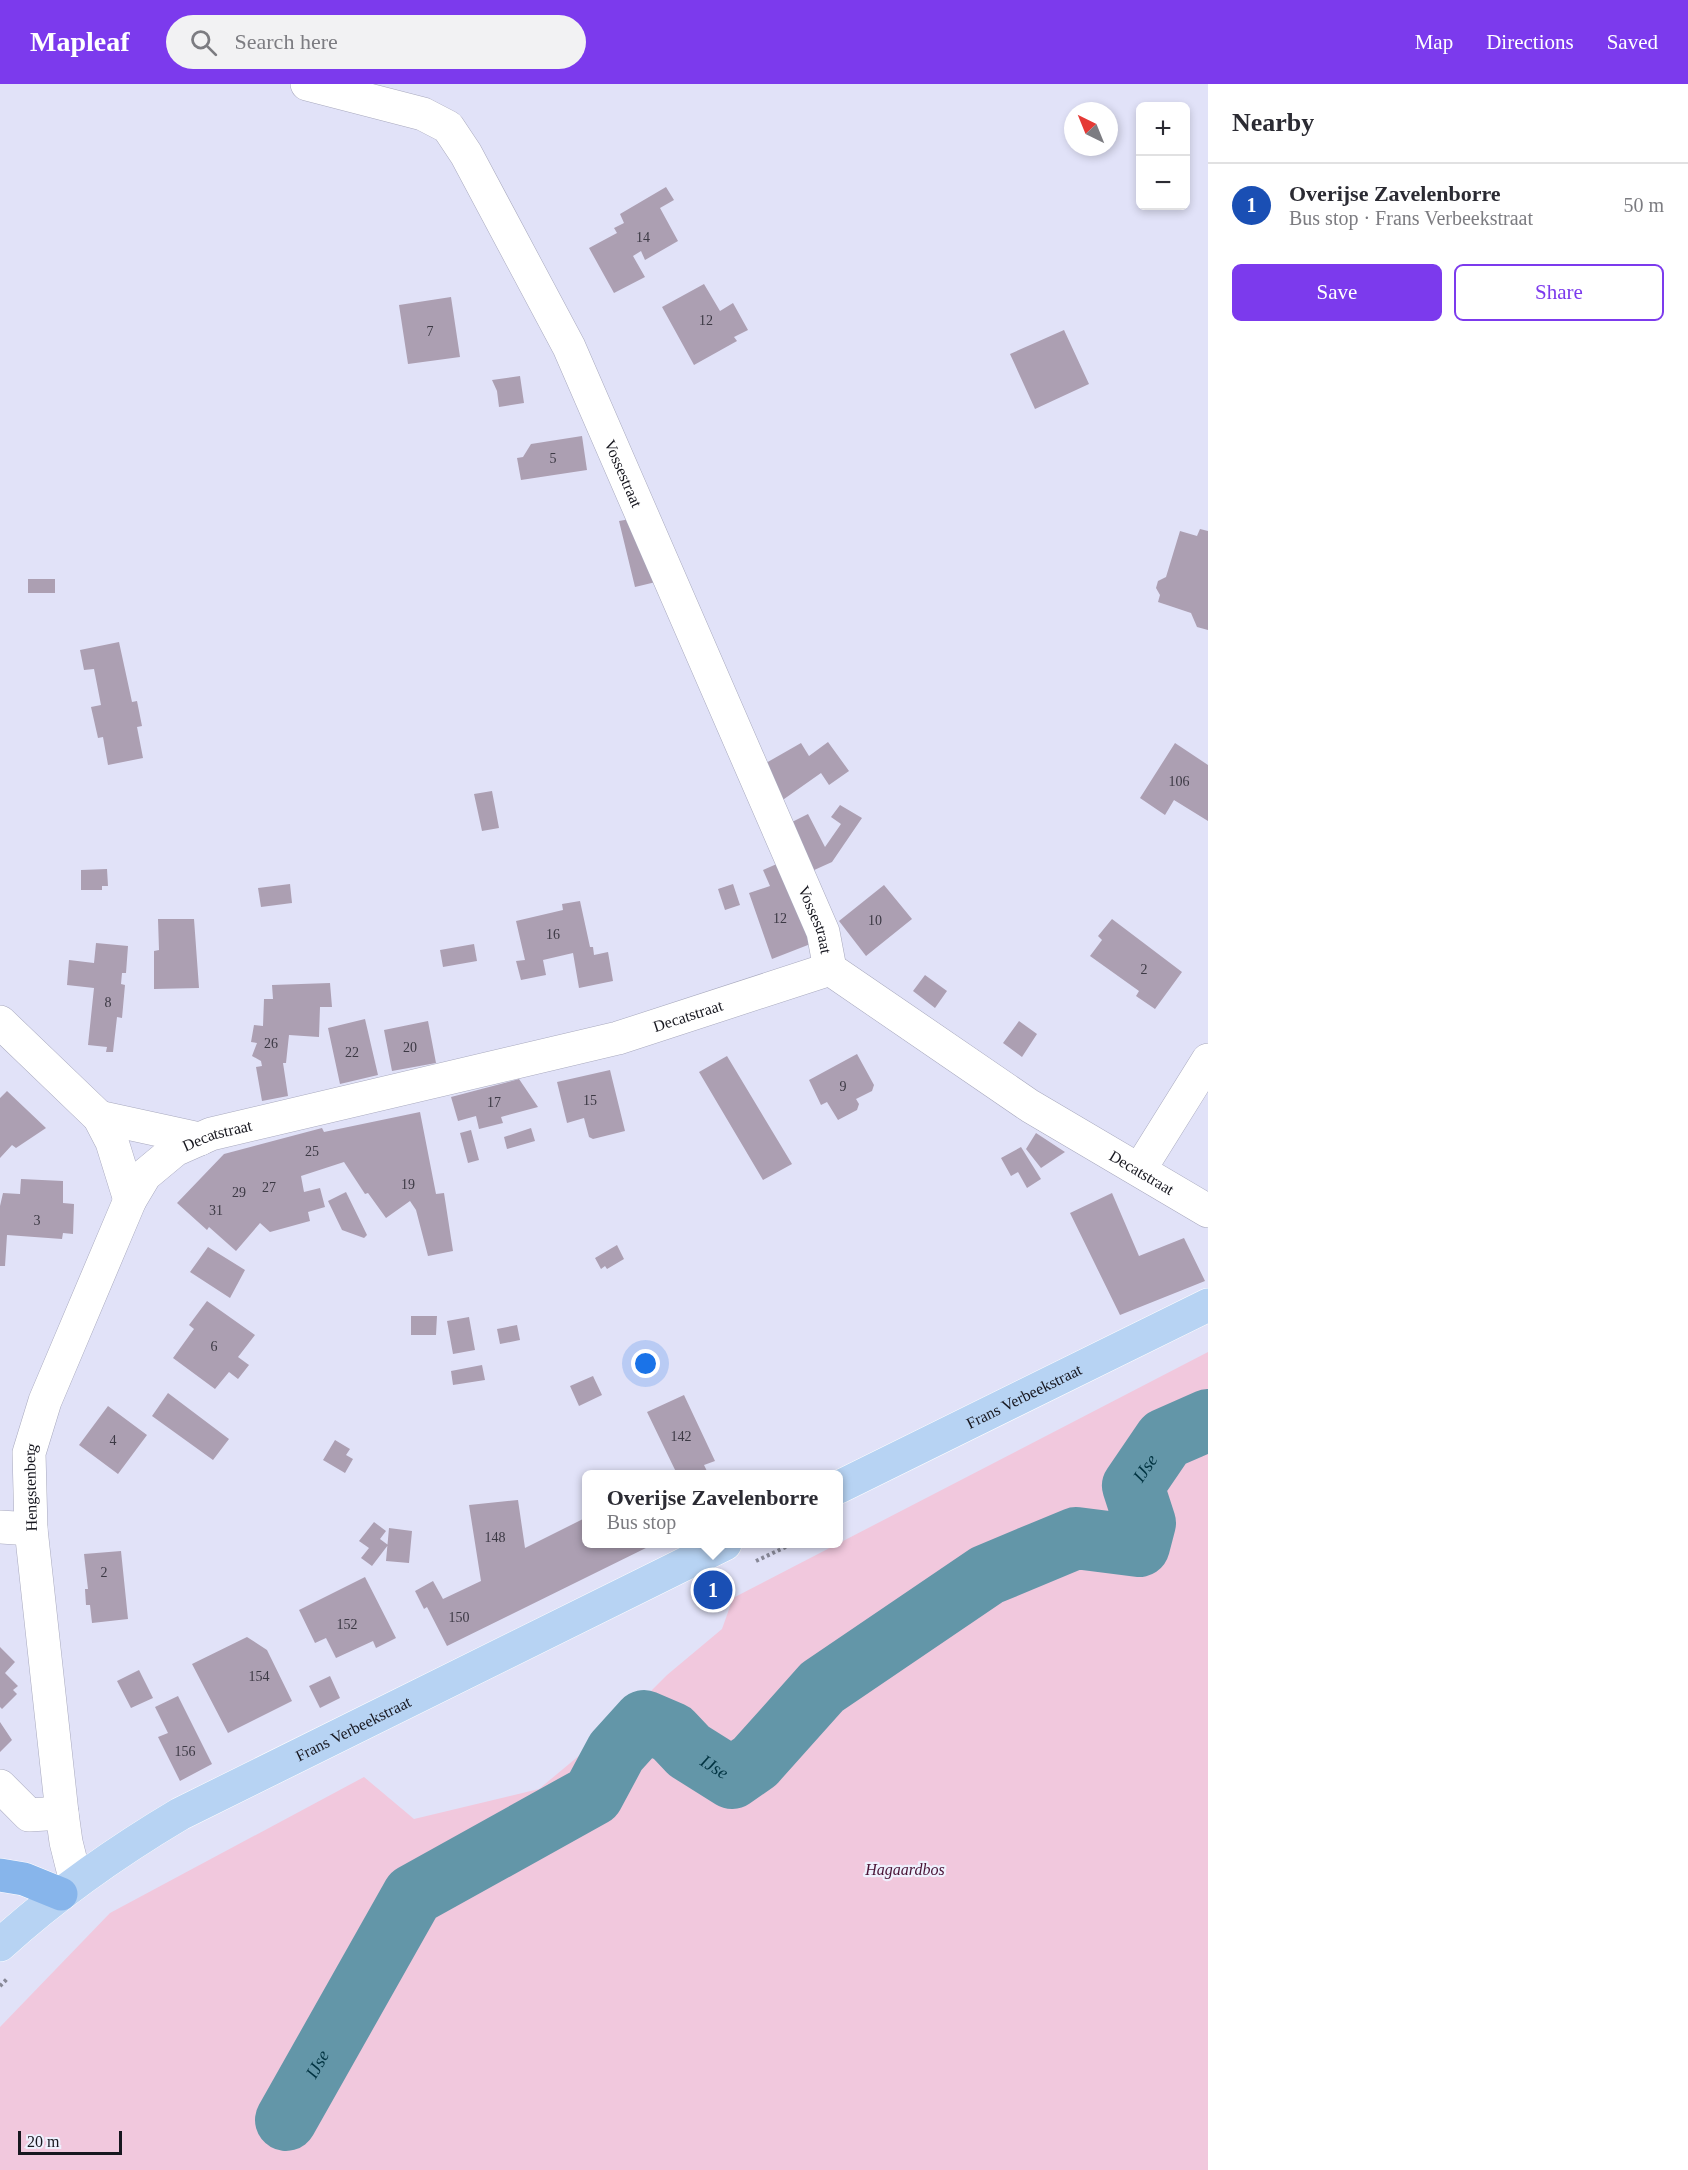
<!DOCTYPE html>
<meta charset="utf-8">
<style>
body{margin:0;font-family:"Times New Roman",serif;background:#f2f2f3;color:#2b2b33}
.controls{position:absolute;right:18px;top:18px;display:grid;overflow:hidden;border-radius:9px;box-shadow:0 3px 9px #0003}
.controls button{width:54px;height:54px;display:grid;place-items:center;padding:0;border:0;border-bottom:2px solid #e1e1e2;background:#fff;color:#2b2b33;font:30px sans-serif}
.compass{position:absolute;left:1064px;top:18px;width:54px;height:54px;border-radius:50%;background:#fff;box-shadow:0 3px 9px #0003;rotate:317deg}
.scale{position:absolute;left:18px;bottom:15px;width:104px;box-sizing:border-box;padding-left:6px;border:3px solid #17171f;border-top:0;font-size:16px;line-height:21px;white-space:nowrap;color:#17171f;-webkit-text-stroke:4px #eff0fd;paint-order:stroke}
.you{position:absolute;left:646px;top:1280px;width:21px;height:21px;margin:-15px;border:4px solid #fff;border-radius:50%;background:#1a73e8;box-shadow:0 0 0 9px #1a73e833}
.badge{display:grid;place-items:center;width:39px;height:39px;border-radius:50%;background:#7c3aed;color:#fff;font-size:20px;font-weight:700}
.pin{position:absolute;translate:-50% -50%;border:3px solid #fff;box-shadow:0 2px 6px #0006}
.popup{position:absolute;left:582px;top:1386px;width:261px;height:78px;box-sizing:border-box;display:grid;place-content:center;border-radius:9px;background:#fff;filter:drop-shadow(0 2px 4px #0005);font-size:20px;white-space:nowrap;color:#7c7c81}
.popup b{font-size:22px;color:#2b2b33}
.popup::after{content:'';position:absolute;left:50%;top:100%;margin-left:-12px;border:12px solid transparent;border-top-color:#fff}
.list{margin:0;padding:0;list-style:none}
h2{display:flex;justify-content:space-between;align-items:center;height:78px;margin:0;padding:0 24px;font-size:26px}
h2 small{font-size:20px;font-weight:400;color:#7c7c81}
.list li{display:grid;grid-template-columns:39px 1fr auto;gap:18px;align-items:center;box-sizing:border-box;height:84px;padding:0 24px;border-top:2px solid #e1e1e2}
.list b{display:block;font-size:22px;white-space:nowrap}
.list p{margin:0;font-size:20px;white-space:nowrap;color:#7c7c81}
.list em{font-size:20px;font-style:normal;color:#7c7c81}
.actions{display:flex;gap:12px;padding:18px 24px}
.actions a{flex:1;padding:14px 0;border:2px solid #7c3aed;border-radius:9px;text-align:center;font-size:21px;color:#7c3aed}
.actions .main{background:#7c3aed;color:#fff}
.icon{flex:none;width:33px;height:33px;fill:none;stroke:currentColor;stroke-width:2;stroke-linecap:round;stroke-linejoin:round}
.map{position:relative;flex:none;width:1208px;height:2086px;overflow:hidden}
header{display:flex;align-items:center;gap:36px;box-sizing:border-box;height:84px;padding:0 30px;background:#7c3aed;color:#fff}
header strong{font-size:28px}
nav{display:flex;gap:33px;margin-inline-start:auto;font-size:21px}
.search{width:420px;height:54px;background:#f2f2f3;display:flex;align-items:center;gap:15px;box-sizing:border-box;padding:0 21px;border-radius:33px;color:#7c7c81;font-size:22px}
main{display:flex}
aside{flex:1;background:#fff}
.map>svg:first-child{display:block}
.green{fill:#f1c8dd}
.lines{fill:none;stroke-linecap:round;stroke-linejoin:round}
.river{stroke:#6396a8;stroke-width:62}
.building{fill:#ac9fb2}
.minor-casing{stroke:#a8a9be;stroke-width:34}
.major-casing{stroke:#fff;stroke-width:34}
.highway-casing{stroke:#fff;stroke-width:34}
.path{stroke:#888998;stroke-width:4;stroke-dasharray:3 3;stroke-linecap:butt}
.minor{stroke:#fff;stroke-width:33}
.major{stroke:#b7d3f3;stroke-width:33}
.highway{stroke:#87b5eb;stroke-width:33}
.labels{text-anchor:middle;stroke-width:4.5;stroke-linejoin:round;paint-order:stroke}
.number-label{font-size:14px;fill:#3c3944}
.street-label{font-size:16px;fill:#17171f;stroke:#eff0fd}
.park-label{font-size:16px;font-style:italic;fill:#491436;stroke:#eff0fd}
.water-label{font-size:18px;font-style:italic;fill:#013341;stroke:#eff0fd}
</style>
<header>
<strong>Mapleaf</strong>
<div class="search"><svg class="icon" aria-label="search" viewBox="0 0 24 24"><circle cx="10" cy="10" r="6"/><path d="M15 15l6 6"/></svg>Search here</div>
<nav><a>Map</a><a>Directions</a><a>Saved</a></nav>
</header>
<main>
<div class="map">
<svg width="1208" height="2086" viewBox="0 0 1208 2086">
<rect width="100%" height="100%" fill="#e1e2f8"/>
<!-- green -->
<path class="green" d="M1208 1268V2086H0V1943L110 1829 364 1693 414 1735 539 1705 622 1636 667 1591 722 1545 733 1514Z"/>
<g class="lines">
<!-- river -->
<path class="river" id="s1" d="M286 2036 413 1811 593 1711 616 1668 644 1637 672 1649 689 1667 732 1694 755 1678 822 1603 987 1491 1076 1454 1139 1462 1145 1439 1133 1402 1165 1355 1208 1336"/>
</g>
<!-- building -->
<path class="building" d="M666 103 674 116 660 124 678 157 645 176 641 167 633 172 645 193 614 209 589 164 617 149 614 144 624 139 620 130Z
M704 200 720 227 733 219 748 246 734 253 737 257 694 281 662 223Z
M451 213 460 273 408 280 399 221Z
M1064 246 1089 300 1035 325 1010 270Z
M520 292 524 319 499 323 497 307 492 296Z
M582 352 587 386 521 396 517 374 523 373 531 360Z
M636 434 660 497 635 503 619 437Z
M1200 445 1208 447V546L1197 543 1191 529 1158 518 1160 511 1156 504 1158 497 1166 493 1180 447 1197 452Z
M28 495H55V509H28Z
M119 558 132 618 137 617 142 642 137 643 143 674 108 681 103 653 98 654 91 623 101 621 94 585 84 586 80 566Z
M828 658 849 687 829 701 821 689 777 720 759 683 801 659 809 672Z
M1175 659 1208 681V737L1174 716 1165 731 1140 714Z
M492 707 499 744 482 747 474 710Z
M840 721 862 734 832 778 812 787 786 741 808 730 825 763 841 740 831 733Z
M779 779 813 859 772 875 749 809 770 802 763 786Z
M107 785 108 802H102V806H81V786Z
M290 800 292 819 261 823 258 804Z
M733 800 740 821 725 826 718 805Z
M884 801 912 835 866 872 839 837Z
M580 817 590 863H593L594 871 608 868 613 897 579 904 573 869 543 876 546 891 521 896 516 877 525 876 516 837 563 826 562 820Z
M158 835H194L199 904 154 905V867L159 866Z
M1112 835 1182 888 1155 925 1136 912 1139 907 1090 872 1102 856 1098 852Z
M96 859 128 862 126 889H122L121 900 125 901 122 934 117 933 113 968H106L107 963 88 961 94 904 67 901 69 876 94 879Z
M474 860 477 877 443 883 440 866Z
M925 891 947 907 935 924 913 907Z
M330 899 332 923H320L319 953 289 951 286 979H283L288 1012 262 1017 256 983 262 982 261 977 252 972 257 959 251 958 254 941 263 942 264 915H273L272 901Z
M365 935 378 991 340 1000 328 944Z
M428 937 436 979 392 987 384 946Z
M1019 937 1037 950 1022 973 1003 959Z
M857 970 874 1001 872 1007 856 1015 859 1020 857 1026 838 1036 827 1018 821 1021 809 996Z
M727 972 792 1080 763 1096 699 988Z
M610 986 625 1047 593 1055 589 1053 584 1034 567 1039 557 998Z
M519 995 538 1023 501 1033 503 1039 479 1045 476 1032 458 1037 451 1013Z
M7 1007 46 1044 16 1064 12 1061 0 1074V1014Z
M420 1028 436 1110 444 1109 453 1167 428 1172 416 1126 410 1117 386 1134 368 1109 365 1110 344 1078 301 1092 304 1108 320 1104 325 1123 308 1128 310 1137 270 1148 260 1139 236 1167 209 1143 207 1146 177 1119 224 1070 322 1044 324 1048Z
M531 1044 535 1057 507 1065 504 1053Z
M471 1046 479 1076 468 1079 460 1049Z
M1036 1049 1065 1068 1041 1084 1026 1065Z
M1021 1063 1041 1095 1027 1104 1018 1088 1011 1092 1001 1074Z
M21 1095 63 1097V1119L74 1120 73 1150 63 1149 62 1155 7 1151 5 1182H0V1122L3 1109 20 1110Z
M346 1108 367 1151 364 1154 342 1146 328 1117Z
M1112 1109 1139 1172 1184 1154 1205 1197 1120 1231 1070 1129Z
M617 1161 624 1175 607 1185 605 1182 601 1185 595 1174Z
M208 1163 245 1186 230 1214 190 1188Z
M207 1217 255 1251 238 1273 249 1281 238 1295 229 1288 215 1305 173 1274 194 1245 189 1241Z
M411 1232H437L436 1251H411Z
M469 1233 475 1266 453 1270 447 1237Z
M517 1241 520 1256 500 1260 497 1245Z
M482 1281 485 1296 453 1301 451 1287Z
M593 1292 602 1311 579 1322 570 1302Z
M168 1309 229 1355 213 1376 152 1332Z
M684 1311 715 1377 704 1381 707 1387 697 1390H677L647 1328Z
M108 1322 147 1351 118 1390 79 1361Z
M335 1356 350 1365 346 1371 353 1375 345 1389 323 1376Z
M518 1416 525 1464 587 1433V1460H654L447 1562 427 1523 424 1525 415 1507 433 1497 443 1515 481 1497 469 1421Z
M374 1438 386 1447 380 1455 388 1461 372 1482 361 1474 369 1464 359 1457Z
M389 1444 412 1447 409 1479 386 1477Z
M121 1467 128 1535 92 1539 90 1521H86L85 1505H88L84 1470Z
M365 1493 396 1554 376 1564 373 1557 336 1574 326 1554 315 1559 299 1526Z
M247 1553 267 1566 292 1617 228 1649 192 1580Z
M0 1563 15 1578 5 1589 18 1602 13 1606 17 1610 2 1625 0 1623Z
M139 1586 153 1614 131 1624 117 1597Z
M330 1592 340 1614 320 1624 309 1602Z
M178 1612 212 1680 180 1697 158 1653 168 1649 155 1623Z
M0 1638 12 1656 0 1668Z"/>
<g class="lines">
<defs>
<g id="minor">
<path id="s2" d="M307 0 423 30 448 43 466 70 569 263 823 848 830 885"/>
<path d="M0 938 99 1033 112 1058 130 1116"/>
<path d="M99 1033 200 1055"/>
<path d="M1140 1085 1208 976"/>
<path d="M0 1443 31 1445"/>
<path d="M0 1702 29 1731 62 1729"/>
<path id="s3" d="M76 1798 66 1758 62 1729 31 1445 29 1369 45 1317 130 1116 145 1091 175 1066 211 1050 618 954 830 885 1030 1022 1208 1127"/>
</g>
<g id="major">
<path id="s4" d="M839 1403 1208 1221"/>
<path id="s5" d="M0 1861C55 1811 116 1768 180 1730L725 1460"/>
</g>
<path id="highway" d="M0 1791 24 1795 61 1810"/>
</defs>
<!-- minor casing -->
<use href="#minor" class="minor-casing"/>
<!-- major casing -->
<use href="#major" class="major-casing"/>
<!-- highway casing -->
<use href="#highway" class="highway-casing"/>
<!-- path -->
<path class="path" d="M756 1477 792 1460
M0 1902 8 1894"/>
<!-- minor -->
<use href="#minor" class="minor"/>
<!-- major -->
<use href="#major" class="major"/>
<!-- highway -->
<use href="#highway" class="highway"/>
</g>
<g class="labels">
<!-- number labels -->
<g class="number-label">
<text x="643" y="158">14</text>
<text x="706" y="241">12</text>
<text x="430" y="252">7</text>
<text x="553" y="379">5</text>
<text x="1179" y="702">106</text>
<text x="780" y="839">12</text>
<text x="875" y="841">10</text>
<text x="553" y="855">16</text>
<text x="1144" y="890">2</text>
<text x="108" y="923">8</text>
<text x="271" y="964">26</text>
<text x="410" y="968">20</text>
<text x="352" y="973">22</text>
<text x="843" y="1007">9</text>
<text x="590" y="1021">15</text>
<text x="494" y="1023">17</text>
<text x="312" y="1072">25</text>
<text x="408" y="1105">19</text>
<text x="269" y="1108">27</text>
<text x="239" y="1113">29</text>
<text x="216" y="1131">31</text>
<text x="37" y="1141">3</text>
<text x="214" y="1267">6</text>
<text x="681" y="1357">142</text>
<text x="113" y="1361">4</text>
<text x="495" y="1458">148</text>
<text x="104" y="1493">2</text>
<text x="459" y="1538">150</text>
<text x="347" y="1545">152</text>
<text x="259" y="1597">154</text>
<text x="185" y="1672">156</text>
</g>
<!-- street labels -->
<g class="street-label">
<text dy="6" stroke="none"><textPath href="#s2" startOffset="537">Vossestraat</textPath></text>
<text dy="6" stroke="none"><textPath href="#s2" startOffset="1023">Vossestraat</textPath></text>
<text dy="6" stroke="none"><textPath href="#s3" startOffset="1304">Decatstraat</textPath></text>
<text dy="6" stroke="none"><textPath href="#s3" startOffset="818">Decatstraat</textPath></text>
<text dy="6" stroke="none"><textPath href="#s3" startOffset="1826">Decatstraat</textPath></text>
<text dy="6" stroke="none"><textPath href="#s4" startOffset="206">Frans Verbeekstraat</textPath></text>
<text dy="6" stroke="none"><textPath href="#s3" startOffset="398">Hengstenberg</textPath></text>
<text dy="6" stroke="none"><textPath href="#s5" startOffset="416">Frans Verbeekstraat</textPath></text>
</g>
<!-- park labels -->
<g class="park-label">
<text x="905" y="1791">Hagaardbos</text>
</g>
<!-- water labels -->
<g class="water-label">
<text dy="6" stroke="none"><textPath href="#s1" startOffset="1233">IJse</textPath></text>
<text dy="6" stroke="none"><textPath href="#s1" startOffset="640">IJse</textPath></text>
<text dy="6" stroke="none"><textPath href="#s1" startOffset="64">IJse</textPath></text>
</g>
</g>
</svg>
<div class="controls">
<button>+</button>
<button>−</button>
</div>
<svg class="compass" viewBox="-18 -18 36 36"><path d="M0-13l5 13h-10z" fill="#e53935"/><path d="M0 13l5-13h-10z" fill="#7c7c81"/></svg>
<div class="scale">20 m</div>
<div class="you"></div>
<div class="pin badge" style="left:713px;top:1506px;background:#1a4fb4">1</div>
<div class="popup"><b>Overijse Zavelenborre</b>Bus stop</div>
</div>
<aside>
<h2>Nearby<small></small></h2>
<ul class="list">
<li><span class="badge" style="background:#1a4fb4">1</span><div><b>Overijse Zavelenborre</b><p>Bus stop · Frans Verbeekstraat</p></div><em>50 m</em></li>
</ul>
<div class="actions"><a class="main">Save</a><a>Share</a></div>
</aside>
</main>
